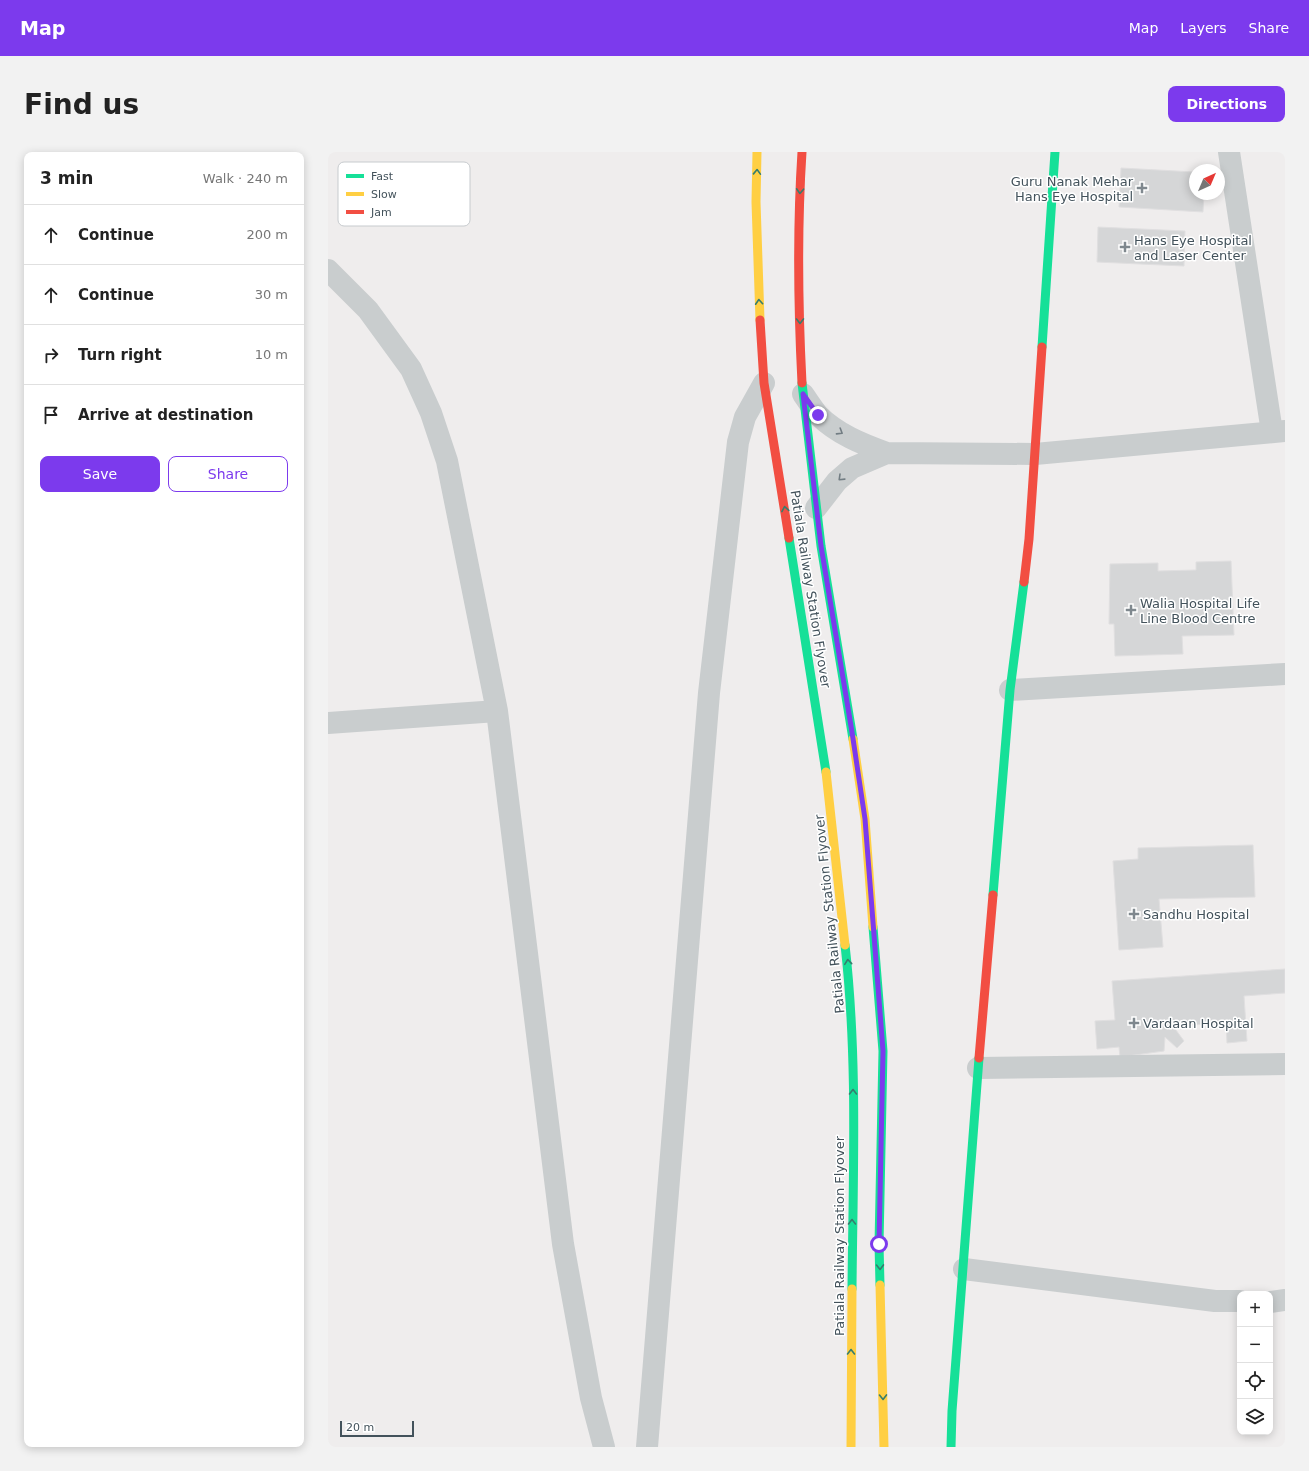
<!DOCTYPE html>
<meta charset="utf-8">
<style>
body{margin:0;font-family:"DejaVu Sans",sans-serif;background:#f2f2f2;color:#222}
.controls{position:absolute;right:12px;bottom:12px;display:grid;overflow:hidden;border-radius:8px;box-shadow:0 2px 10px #0003}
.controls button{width:36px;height:36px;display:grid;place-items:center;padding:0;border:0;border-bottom:1px solid #e0e0e0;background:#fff;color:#222;font:20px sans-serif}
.compass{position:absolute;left:861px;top:12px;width:36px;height:36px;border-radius:50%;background:#fff;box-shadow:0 2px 10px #0003;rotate:44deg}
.scale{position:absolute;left:12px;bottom:10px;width:74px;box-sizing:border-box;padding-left:4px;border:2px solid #43525b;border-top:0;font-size:11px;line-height:14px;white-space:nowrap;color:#43525b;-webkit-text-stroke:3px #fff;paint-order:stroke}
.stop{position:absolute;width:12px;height:12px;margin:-9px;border:3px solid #7c3aed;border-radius:50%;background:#fff}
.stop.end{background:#7c3aed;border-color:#fff;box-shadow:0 1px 4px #0008}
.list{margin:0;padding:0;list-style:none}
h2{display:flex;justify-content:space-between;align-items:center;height:52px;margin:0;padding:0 16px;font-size:17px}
h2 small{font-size:13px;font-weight:400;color:#767676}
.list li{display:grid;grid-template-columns:26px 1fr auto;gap:12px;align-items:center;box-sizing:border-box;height:60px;padding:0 16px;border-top:1px solid #e0e0e0}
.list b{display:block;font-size:15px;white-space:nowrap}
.list em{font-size:13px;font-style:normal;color:#767676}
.actions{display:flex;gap:8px;padding:12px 16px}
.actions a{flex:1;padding:9px 0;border:1px solid #7c3aed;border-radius:8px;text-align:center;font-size:14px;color:#7c3aed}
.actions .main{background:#7c3aed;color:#fff}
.icon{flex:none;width:22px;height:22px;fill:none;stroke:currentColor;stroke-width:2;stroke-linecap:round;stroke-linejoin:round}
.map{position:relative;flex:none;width:957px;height:1295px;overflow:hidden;border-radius:8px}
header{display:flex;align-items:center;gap:24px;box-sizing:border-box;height:56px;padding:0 20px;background:#7c3aed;color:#fff}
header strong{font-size:19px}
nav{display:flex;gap:22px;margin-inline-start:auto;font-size:14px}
.intro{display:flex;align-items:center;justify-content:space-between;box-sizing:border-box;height:96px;padding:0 24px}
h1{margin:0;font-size:28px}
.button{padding:10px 18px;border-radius:8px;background:#7c3aed;color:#fff;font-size:14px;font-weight:700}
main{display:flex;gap:24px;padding:0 24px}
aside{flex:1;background:#fff;border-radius:8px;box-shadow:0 2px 10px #0003}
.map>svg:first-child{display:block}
.building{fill:#d5d6d7;stroke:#e0dfe0}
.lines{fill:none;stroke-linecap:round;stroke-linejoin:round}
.street{stroke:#c9cdce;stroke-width:22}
.fast{stroke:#16e098;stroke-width:9}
.slow{stroke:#ffcf43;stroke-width:9}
.jam{stroke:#f24e42;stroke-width:9}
.oneway{stroke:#367d6d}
.oneway2{stroke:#727d83}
.route{stroke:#7c3aed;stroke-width:5}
.poi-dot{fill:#7f888e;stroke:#fff;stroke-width:1.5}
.labels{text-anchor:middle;stroke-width:3;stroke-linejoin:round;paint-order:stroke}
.poi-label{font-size:13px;fill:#43525b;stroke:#fff;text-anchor:start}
.street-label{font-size:13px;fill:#43525b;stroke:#fff}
.key{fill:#fff;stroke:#c7cbce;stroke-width:1}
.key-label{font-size:11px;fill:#43525b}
</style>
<header>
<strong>Map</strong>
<nav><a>Map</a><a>Layers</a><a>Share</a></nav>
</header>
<div class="intro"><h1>Find us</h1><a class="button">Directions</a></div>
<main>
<aside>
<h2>3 min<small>Walk · 240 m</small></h2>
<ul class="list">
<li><svg class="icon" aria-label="ahead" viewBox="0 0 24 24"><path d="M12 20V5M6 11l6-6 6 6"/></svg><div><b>Continue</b></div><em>200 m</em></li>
<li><svg class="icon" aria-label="ahead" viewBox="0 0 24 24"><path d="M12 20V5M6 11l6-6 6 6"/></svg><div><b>Continue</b></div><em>30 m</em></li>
<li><svg class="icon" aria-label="right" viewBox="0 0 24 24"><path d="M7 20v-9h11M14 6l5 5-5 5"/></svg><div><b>Turn right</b></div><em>10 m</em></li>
<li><svg class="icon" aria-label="arrive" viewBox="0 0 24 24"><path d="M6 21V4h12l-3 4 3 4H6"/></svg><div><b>Arrive at destination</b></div></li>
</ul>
<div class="actions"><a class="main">Save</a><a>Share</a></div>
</aside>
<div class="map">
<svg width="957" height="1295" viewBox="0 0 957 1295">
<rect width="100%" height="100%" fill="#efeded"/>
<!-- building -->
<path class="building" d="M793 16 867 20V42H876L875 60 791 55Z
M770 75 857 79 856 114 769 110Z
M903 409 906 483 854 484 855 502 787 504 786 472H781L782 412 830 411V419L868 418V410Z
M925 693 927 745 831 747 835 795 791 798 785 709 810 707V696Z
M957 817V841L916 844 919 889 899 891 898 871 845 874 856 889 849 896 837 885 836 899 792 905 791 895 769 897 767 869 787 868 784 829Z"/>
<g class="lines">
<!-- street -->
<path class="street" d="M901 0 944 280
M0 118 40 158 83 217 103 261 119 309 169 559 235 1092 263 1246 276 1295
M475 242C480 249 485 257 490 263 509 282 534 292 559 301
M488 356 509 329 524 316 559 301 707 302 957 279
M682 538 957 522
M0 571 169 559
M650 916 957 912
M636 1117 887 1149H912
M942 1150 957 1148
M319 1295 381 541 410 290 417 265 436 231"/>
<!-- fast -->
<path class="fast" d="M714 195 727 0
M474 231 493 394 525 587
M461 386 498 620
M665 743 682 538 696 430
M545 775 555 899 551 1092 552 1133
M517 793C530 907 525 1022 524 1137
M623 1295 624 1259 651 906"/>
<!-- slow -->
<path class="slow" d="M429 0 428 50 432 168
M525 587 537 667 545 775
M498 620 517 793
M552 1133 556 1295
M523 1295 524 1137"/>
<!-- jam -->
<path class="jam" d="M474 0C469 77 470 154 474 231
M432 168 436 231 461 386
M696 430 701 387 714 195
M651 906 665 743"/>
</g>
<!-- one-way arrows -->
<defs><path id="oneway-chevron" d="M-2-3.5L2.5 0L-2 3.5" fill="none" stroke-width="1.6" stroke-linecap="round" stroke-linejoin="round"/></defs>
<g class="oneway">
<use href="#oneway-chevron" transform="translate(429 20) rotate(-88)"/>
<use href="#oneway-chevron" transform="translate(472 39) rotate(93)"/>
<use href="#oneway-chevron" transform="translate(431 150) rotate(-94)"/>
<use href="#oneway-chevron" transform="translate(472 169) rotate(90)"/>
<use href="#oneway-chevron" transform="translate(457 357) rotate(-100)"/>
<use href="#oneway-chevron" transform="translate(520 810) rotate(-96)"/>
<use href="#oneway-chevron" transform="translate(525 940) rotate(-90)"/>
<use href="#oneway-chevron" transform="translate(524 1070) rotate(-90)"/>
<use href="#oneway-chevron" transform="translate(552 1115) rotate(89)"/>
<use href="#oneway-chevron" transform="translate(523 1200) rotate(-90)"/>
<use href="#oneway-chevron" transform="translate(555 1245) rotate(89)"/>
</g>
<g class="oneway2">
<use href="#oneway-chevron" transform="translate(512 280) rotate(32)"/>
<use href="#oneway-chevron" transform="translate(513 326) rotate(136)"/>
</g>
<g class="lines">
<!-- route -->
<path class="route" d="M490 263 475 242 493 394 524 580 537 667 555 899 551 1092"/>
</g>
<!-- markers -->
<g class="poi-dot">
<path d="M812 30h4v4h4v4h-4v4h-4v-4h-4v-4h4z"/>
<path d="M795 89h4v4h4v4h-4v4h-4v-4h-4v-4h4z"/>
<path d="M801 452h4v4h4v4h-4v4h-4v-4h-4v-4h4z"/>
<path d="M804 756h4v4h4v4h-4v4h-4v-4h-4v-4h4z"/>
<path d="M804 865h4v4h4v4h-4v4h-4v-4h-4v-4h4z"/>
</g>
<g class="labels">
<!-- poi labels -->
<g class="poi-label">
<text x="805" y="34" text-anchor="end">Guru Nanak Mehar<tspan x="805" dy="15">Hans Eye Hospital</tspan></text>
<text x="806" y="93">Hans Eye Hospital<tspan x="806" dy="15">and Laser Center</tspan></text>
<text x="812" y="456">Walia Hospital Life<tspan x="812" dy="15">Line Blood Centre</tspan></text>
<text x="815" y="767">Sandhu Hospital</text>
<text x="815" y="876">Vardaan Hospital</text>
</g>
<!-- street labels -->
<g class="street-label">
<text transform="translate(483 437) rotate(81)" y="5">Patiala Railway Station Flyover</text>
<text transform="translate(501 762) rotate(-96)" y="5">Patiala Railway Station Flyover</text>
<text transform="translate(511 1084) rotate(-90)" y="5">Patiala Railway Station Flyover</text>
</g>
</g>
<!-- legend -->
<rect x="10" y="10" width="132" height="64" rx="6" class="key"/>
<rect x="18" y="22" width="18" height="4" fill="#16e098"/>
<rect x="18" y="40" width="18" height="4" fill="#ffcf43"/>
<rect x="18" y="58" width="18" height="4" fill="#f24e42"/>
<g class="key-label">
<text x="43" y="28">Fast</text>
<text x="43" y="46">Slow</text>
<text x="43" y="64">Jam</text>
</g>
</svg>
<div class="controls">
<button>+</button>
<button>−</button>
<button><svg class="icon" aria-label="locate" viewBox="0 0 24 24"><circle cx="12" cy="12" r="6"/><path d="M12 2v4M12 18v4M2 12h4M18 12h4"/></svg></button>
<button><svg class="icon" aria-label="layers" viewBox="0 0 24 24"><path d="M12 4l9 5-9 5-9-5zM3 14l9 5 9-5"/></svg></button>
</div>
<svg class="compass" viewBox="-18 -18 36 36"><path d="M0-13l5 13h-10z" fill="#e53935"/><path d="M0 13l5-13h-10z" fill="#767676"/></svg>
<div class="scale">20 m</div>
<div class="stop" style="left:551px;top:1092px"></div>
<div class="stop end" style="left:490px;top:263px"></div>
</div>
</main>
